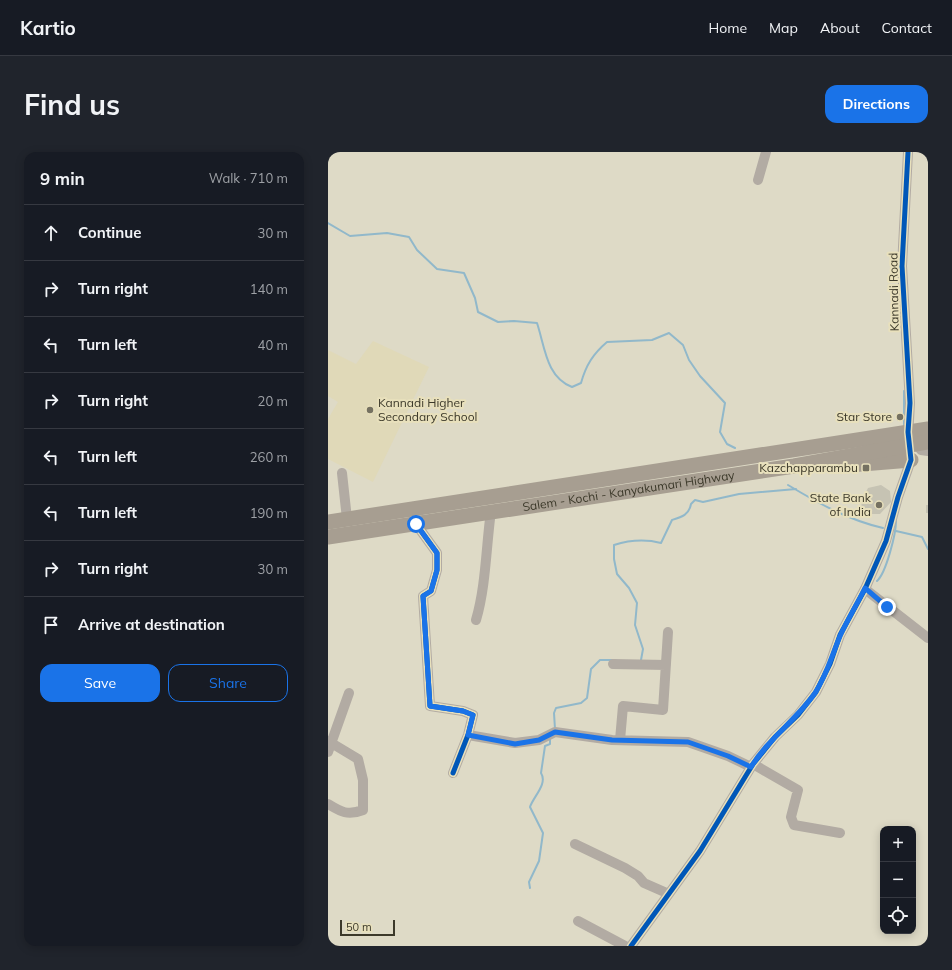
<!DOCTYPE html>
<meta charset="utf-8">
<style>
body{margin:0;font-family:Mulish,sans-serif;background:#20242c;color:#f1f3f6}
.controls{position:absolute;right:12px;bottom:12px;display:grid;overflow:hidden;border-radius:8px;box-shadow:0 2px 10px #0003}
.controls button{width:36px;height:36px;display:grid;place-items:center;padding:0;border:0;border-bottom:1px solid #363941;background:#171b24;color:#f1f3f6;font:20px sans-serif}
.scale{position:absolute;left:12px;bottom:10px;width:55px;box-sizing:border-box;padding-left:4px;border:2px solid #3c392a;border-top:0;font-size:11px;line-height:14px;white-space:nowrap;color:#3c392a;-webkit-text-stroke:3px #e8e0bc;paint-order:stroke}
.stop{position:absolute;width:12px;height:12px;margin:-9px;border:3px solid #1a73e8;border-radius:50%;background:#fff}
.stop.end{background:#1a73e8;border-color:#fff;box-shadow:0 1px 4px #0008}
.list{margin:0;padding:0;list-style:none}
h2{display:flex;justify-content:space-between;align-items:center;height:52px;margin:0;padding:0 16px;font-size:17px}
h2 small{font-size:13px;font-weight:400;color:#9ea1a6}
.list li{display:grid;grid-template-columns:26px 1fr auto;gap:12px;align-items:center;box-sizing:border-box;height:56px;padding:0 16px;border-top:1px solid #363941}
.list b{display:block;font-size:15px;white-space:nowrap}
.list em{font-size:13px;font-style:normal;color:#9ea1a6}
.actions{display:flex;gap:8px;padding:12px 16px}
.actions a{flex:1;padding:9px 0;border:1px solid #1a73e8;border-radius:12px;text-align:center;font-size:14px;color:#1a73e8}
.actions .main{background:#1a73e8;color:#fff}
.icon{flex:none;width:22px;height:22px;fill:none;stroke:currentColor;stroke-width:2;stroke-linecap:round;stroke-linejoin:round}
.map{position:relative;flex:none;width:600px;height:794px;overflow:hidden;border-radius:12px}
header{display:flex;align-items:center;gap:24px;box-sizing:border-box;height:56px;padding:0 20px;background:#171b24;border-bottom:1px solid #363941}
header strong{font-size:19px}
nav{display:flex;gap:22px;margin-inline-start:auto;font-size:14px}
.intro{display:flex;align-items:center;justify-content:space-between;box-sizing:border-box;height:96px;padding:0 24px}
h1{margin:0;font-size:28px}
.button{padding:10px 18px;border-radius:12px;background:#1a73e8;color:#fff;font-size:14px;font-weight:700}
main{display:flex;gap:24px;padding:0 24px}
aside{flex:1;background:#171b24;border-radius:12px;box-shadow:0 2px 10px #0003}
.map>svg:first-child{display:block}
.built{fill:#e0d9b8}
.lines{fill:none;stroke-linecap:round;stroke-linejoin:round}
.stream{stroke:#91b8ca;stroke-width:2}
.building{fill:#c6c3b3}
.minor{stroke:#b2aba3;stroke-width:10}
.highway{stroke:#a79e91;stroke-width:15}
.cycleway-casing{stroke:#e8e0bc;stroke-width:8}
.cycleway{stroke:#0057b8;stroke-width:5}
.route{stroke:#1a73e8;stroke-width:5}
.poi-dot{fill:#757161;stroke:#e8e0bc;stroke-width:1.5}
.labels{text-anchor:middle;stroke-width:4;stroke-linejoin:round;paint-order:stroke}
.street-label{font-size:12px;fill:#3c392a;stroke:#e8e0bc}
.poi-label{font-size:12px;fill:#3c392a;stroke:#e8e0bc;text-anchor:end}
</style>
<header>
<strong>Kartio</strong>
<nav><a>Home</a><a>Map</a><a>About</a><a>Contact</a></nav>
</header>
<div class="intro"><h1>Find us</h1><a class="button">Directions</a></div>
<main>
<aside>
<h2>9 min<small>Walk · 710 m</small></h2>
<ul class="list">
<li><svg class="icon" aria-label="ahead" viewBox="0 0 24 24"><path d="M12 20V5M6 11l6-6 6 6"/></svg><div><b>Continue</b></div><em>30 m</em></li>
<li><svg class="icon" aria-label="right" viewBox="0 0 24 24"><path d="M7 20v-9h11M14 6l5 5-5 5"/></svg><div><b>Turn right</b></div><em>140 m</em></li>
<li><svg class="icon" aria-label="left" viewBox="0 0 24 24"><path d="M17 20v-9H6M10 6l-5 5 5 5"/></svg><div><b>Turn left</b></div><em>40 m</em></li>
<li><svg class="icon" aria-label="right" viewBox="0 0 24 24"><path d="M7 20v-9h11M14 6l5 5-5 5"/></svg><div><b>Turn right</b></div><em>20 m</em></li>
<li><svg class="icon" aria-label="left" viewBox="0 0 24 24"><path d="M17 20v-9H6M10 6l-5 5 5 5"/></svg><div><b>Turn left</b></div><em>260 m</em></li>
<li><svg class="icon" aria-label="left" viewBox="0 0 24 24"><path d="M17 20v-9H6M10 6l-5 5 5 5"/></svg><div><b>Turn left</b></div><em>190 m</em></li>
<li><svg class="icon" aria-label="right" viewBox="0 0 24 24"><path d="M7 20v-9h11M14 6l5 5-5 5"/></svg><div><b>Turn right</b></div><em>30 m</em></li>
<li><svg class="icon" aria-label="arrive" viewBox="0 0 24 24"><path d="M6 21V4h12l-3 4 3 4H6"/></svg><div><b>Arrive at destination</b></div></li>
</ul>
<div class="actions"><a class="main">Save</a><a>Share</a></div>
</aside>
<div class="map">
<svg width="600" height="794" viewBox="0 0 600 794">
<rect width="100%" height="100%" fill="#dedac6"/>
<!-- built -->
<path class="built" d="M45 189 101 215 45 330 0 307V267L10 250 0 244V198L28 212Z"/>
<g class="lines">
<!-- stream -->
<path class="stream" d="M0 71 22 84 59 81 81 85 89 98 109 117 136 121 147 146 150 160 170 170 186 169 209 171C217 195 218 225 244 235L253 231C258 213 265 202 279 190L324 188 341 181 355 193 361 208 372 224 397 251 392 280 399 292 407 296
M576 274V239
M460 333C490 351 520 368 555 376
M568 379 594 385 600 397
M549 429C558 421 568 382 568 369
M313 508 315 497 307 473 309 451 301 436 289 422 286 407V393C302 388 317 387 333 391L344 368C354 365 361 363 363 352L367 348 375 350 411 342 468 337
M227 577 226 561 228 556 253 551 259 546 263 517 272 508H287
M202 736 201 730 211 709 215 681 202 655C205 645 220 632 213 621L217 594 222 592V587"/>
</g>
<!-- building -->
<path class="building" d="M553 333 562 339 563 350 552 362H541L532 359 535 346 540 336Z
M598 353H600V361H598Z"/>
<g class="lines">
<!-- minor -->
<path class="minor" d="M580 0 574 114 582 251 580 286
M430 28 438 0
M589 292 593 298 600 299
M14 321 19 367
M88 372 109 401V418L103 439 95 444 102 554 135 559 145 563 140 583 125 621
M537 437 600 486
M148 468C158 434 158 395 163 359
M285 512 338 513
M140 583 187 591 211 588 227 580 284 588 360 590 400 604 423 615
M292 588 295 554 335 558 340 480
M0 589 30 607 35 628V658C20 664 13 660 0 652
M0 600 21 541
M425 612 470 638 463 665 466 673 512 681
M247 692 297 716 310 724 316 731 341 742
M250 769 297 794
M303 794 372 699 425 612 447 585 470 563 488 540 502 512 512 483 537 437 558 389 570 345 583 308 582 304"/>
<!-- highway -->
<g class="highway">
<path d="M522 313 583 308"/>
<path d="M0 370 600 277"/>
<path id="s1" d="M0 385 466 314 600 290"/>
</g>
<defs>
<path id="cycleway" d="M88 372 109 401V418L103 439 95 444 102 554 135 559 145 563 140 583 125 621
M303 794 372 699 425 612 447 585 470 563 488 540 502 512 512 483 537 437 558 389 570 345 583 308 580 280 582 251 574 114 580 0"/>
</defs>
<!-- cycleway casing -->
<use href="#cycleway" class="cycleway-casing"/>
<!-- cycleway -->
<use href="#cycleway" class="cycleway"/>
</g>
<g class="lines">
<!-- route -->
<path class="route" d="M88 372 109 401V418L103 439 95 444 102 554 135 559 145 563 140 583 187 592 211 588 227 580 284 588 360 590 400 604 423 615C440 587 469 567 487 541 499 523 504 502 513 482 520 467 529 452 537 436L559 455"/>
</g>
<!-- markers -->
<g class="poi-dot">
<circle cx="42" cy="258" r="4"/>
<circle cx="572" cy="265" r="4"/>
<rect x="534" y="312" width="8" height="8" rx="2"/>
<circle cx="551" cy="353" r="4"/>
</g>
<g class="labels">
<!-- street labels -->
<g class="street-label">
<text transform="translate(566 140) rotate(-91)" y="4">Kannadi Road</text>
<text dy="4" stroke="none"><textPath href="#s1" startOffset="304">Salem - Kochi - Kanyakumari Highway</textPath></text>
</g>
<!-- poi labels -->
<g class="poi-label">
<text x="50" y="255" text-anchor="start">Kannadi Higher<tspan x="50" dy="14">Secondary School</tspan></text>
<text x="564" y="269">Star Store</text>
<text x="530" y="320">Kazchapparambu</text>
<text x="543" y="350">State Bank<tspan x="543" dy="14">of India</tspan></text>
</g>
</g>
</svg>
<div class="controls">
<button>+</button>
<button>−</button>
<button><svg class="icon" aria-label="locate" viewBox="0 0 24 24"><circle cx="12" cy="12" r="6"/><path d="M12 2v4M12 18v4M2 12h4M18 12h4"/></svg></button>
</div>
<div class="scale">50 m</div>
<div class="stop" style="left:88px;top:372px"></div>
<div class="stop end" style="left:559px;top:455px"></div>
</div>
</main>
